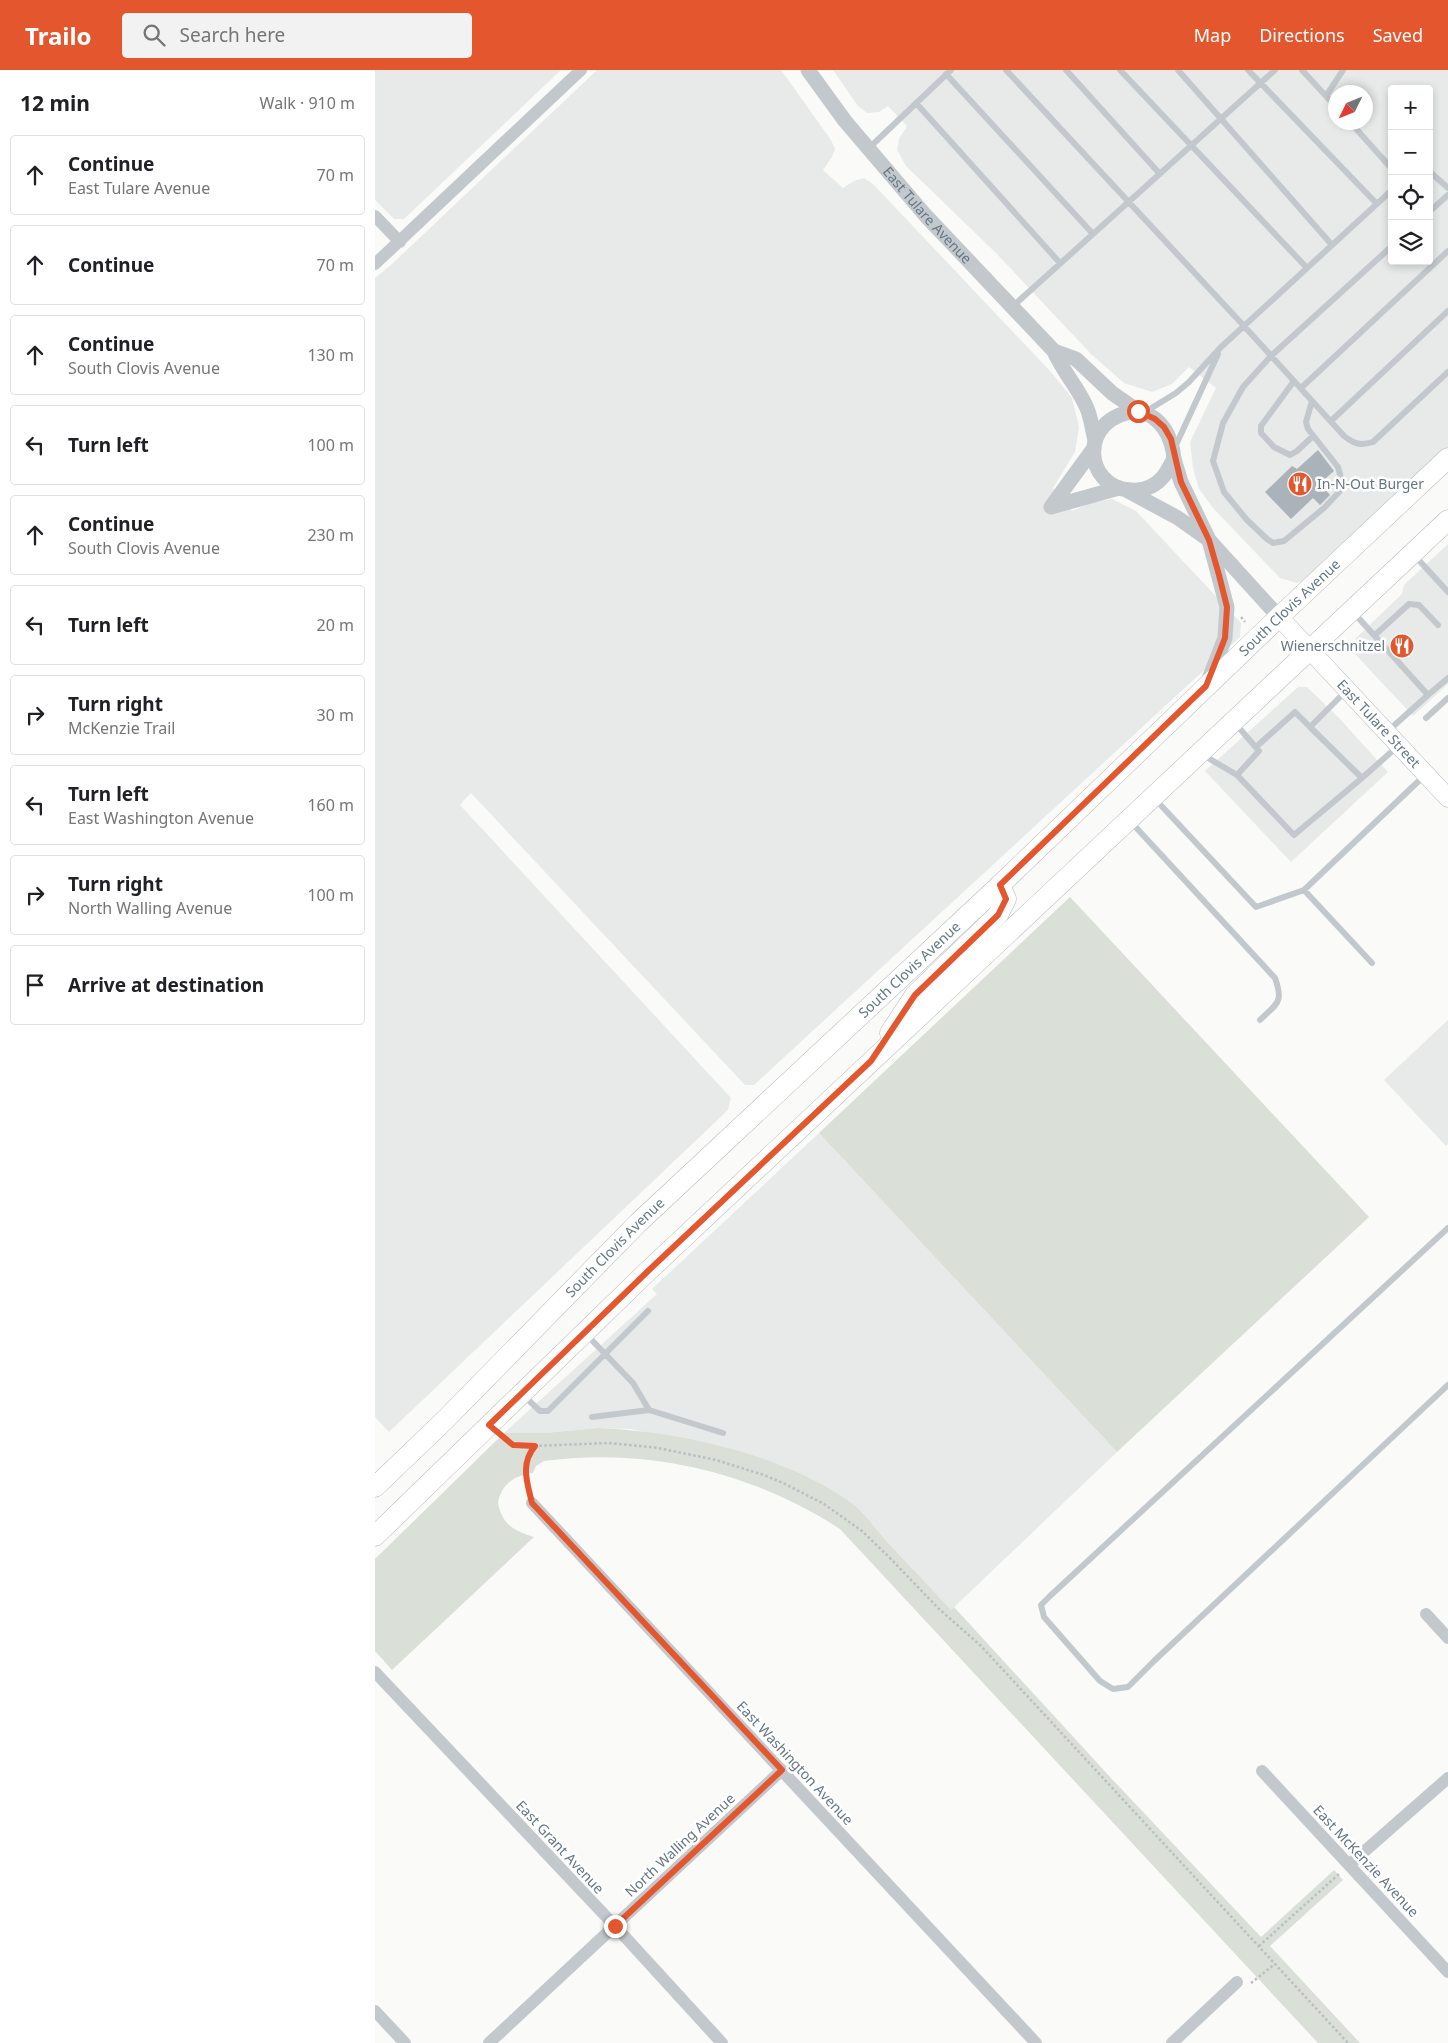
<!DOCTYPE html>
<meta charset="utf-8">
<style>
body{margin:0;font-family:"Noto Sans",sans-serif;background:#f2f2f2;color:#202124}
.controls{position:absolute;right:15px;top:15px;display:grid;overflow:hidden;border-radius:5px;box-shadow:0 2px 8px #0003}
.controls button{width:45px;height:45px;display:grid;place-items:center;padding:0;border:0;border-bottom:1px solid #e0e0e0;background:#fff;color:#202124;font:25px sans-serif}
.compass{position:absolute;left:953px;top:15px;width:45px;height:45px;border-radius:50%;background:#fff;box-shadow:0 2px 8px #0003;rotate:227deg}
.stop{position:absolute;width:15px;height:15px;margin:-11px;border:4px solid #e4572e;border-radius:50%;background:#fff}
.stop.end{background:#e4572e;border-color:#fff;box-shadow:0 1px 5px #0008}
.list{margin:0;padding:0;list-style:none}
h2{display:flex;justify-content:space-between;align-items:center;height:65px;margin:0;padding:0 20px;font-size:21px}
h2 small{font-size:16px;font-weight:400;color:#757577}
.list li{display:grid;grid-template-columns:32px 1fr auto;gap:15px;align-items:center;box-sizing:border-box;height:80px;margin:0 10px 10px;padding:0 10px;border:1px solid #e0e0e0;border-radius:5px}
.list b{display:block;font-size:19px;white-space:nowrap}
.list p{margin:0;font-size:16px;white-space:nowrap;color:#757577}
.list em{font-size:16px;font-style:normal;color:#757577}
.icon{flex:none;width:28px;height:28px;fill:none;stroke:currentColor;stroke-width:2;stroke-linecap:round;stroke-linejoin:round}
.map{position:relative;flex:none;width:1073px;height:1973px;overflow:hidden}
header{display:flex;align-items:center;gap:30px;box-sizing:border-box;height:70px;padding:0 25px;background:#e4572e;color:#fff}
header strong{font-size:24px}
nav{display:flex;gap:28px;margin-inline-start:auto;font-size:18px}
.search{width:350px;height:45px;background:#f2f2f2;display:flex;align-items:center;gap:12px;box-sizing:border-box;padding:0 18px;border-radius:5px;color:#757577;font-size:19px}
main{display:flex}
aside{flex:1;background:#fff}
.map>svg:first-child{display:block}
.built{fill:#e8e9e9;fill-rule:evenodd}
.green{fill:#dadfd7}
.building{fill:#aab3b9}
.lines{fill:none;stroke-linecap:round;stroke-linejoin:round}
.secondary-casing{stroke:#b3babf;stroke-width:19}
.primary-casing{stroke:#b5babe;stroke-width:21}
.path{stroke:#bbbfc2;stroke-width:2.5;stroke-dasharray:2.5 2.5;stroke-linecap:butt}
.service{stroke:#c3c8cc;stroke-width:6}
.minor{stroke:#c3c8cc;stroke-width:12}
.tertiary{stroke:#c3c8cc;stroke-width:15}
.secondary{stroke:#fff;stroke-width:18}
.primary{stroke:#fff;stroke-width:20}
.route{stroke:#e4572e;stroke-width:6}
.labels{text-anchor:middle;stroke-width:5;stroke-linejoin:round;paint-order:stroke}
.street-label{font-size:14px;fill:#657683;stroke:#fff}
.poi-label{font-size:14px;fill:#657683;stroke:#fff;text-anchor:start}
</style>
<header>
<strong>Trailo</strong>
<div class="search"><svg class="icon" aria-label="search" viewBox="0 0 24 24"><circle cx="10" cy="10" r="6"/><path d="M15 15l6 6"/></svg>Search here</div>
<nav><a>Map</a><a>Directions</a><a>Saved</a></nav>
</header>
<main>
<aside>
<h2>12 min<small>Walk · 910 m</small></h2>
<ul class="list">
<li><svg class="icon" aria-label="ahead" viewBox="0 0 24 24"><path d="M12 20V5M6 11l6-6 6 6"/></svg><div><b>Continue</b><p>East Tulare Avenue</p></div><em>70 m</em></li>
<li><svg class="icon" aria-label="ahead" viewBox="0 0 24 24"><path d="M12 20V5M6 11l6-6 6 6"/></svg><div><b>Continue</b></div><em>70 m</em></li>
<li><svg class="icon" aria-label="ahead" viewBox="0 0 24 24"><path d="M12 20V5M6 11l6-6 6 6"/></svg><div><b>Continue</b><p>South Clovis Avenue</p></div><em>130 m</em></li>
<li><svg class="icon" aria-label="left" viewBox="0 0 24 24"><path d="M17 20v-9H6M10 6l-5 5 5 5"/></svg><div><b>Turn left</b></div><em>100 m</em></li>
<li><svg class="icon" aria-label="ahead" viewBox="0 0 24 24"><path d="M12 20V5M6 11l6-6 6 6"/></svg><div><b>Continue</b><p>South Clovis Avenue</p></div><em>230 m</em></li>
<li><svg class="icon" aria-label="left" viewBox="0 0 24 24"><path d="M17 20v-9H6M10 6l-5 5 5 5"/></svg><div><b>Turn left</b></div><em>20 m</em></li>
<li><svg class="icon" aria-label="right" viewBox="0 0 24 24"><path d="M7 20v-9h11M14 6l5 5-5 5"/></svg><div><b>Turn right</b><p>McKenzie Trail</p></div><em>30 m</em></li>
<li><svg class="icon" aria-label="left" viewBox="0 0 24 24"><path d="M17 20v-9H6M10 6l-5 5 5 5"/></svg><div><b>Turn left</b><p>East Washington Avenue</p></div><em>160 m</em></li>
<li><svg class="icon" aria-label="right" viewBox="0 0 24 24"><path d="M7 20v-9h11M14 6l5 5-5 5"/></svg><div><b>Turn right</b><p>North Walling Avenue</p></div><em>100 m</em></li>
<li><svg class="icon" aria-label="arrive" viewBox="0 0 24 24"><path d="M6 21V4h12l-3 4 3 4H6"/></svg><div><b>Arrive at destination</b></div></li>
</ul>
</aside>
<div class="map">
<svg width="1073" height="1973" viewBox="0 0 1073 1973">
<rect width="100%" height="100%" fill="#fafaf8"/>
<!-- built -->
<path class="built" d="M0 0H186L29 149H19L0 130Z
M222 0H406L456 70 460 79 457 87 448 100 468 118 479 111 489 108 498 114 676 302 697 328 704 357 700 382 678 418 697 441 715 433 737 429 761 441 866 553 865 567 379 1015H370L96 723 90 729 85 735 356 1028 353 1040 14 1362 0 1347V208L16 195Z
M458 0H1073V377L935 507 922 513 905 508 838 438 824 419 818 398 815 372 841 318 814 297 797 314 777 322 749 313 716 284 622 184 531 96 522 80 524 69 532 56 513 36 504 42 492 43 483 36ZM1017 19H1054V191H1017ZM961 22H991V52H961Z
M1073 474V614L1038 646 980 584 981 568 1027 524 1029 515Z
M923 617H932L964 648 1013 702 916 792 830 701Z
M1073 950V1074L1071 1076 1009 1010Z
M444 1063 742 1382 576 1540 479 1435 435 1410 404 1395 256 1359 223 1358 170 1363H129L282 1224 277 1219Z"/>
<!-- green -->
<path class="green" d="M695 827 994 1147 742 1382 444 1063Z
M223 1358C303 1361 412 1385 478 1434 489 1443 499 1457 509 1468 531 1492 554 1516 576 1540L579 1537 736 1708 886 1867 959 1800 968 1810 895 1876 985 1973H943L465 1459C377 1402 273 1377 169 1391L161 1396 158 1403C139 1405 126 1415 123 1433 127 1455 140 1461 159 1467L17 1600 0 1581V1489L129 1363H170Z"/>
<!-- building -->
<path class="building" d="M943 380 959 401 951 408 950 419 955 425 945 435 938 428 916 449 890 422 917 396 922 399Z"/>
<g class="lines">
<defs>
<g id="secondary">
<path id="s2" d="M904 547 1073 728"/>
</g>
<g id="primary">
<path d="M515 963 540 925 623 845 631 829 625 815"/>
<path id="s3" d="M0 1417 70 1350 263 1153 625 815 904 547 1073 388"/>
<path d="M0 1466 272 1202 1073 450"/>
</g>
</defs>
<!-- secondary casing -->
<use href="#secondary" class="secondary-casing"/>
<!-- primary casing -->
<use href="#primary" class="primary-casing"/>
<!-- path -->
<path class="path" d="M866 547 870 552
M128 1366 137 1375 160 1376 233 1373 283 1378 341 1390 389 1405 410 1414 449 1434 487 1461 513 1486 563 1538 606 1576 973 1973
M155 1421C151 1405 148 1390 160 1376
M884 1876 964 1804
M876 1913 900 1894"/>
<!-- service -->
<path class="service" d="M631 0 869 256 969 366C979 374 986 376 998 372L1073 302
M691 0 785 104
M745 0 932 198
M803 0 957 175
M873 0 1002 134
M927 0 961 37
M571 4 718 164
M951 26 968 0
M541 33 685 193
M975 52 1017 99
M493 79 576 0
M1054 101 1073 118
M1054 142 1073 125
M637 237 900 0
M919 311 886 356V363L899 377 915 385 922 381 938 366
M926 318 1073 181
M937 331 931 352 933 359 963 397 966 408 965 421 949 438 909 471 898 473 892 469 872 450 849 422 838 391 848 353 868 317 896 286 1017 176
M770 342 801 323 814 312 845 278 1017 120
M956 351 1073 241
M800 377 843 284
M1040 486 1073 522
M979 543 1053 625 1013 661
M1000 565 1034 534 1044 535 1063 555
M971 621 935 657 987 708 1023 676
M1053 625 1073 608
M1051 648 1073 628
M881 677 920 642 935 657
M828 685 862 705 884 681 859 652
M862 705 919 765 987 708
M780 729 881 837 929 820 1050 705
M755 751 900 908C909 933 902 933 885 950
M929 820 997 893
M1073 1158 675 1526 666 1535 669 1547 725 1611 738 1619 753 1617 779 1591 1073 1315
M211 1264 258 1313 274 1340 348 1363
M148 1325 165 1341H173L273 1241
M217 1347 274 1340"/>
<!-- minor -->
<path class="minor" d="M0 146 25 172
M0 194 206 0
M157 1433 661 1973
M1051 1544 1073 1568
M0 1602 240 1856 347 1973
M887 1701 1073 1902
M975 1794 1073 1708
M0 1941 30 1973
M114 1973 407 1700
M797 1973 862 1912"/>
<!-- tertiary -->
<g class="tertiary">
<path id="s1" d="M433 0 470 51 551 146 679 281C688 302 702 316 711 336 716 346 717 359 720 370"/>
<path d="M679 281 701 289 737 323 763 341"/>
<path d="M763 341C786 346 797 366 799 389 795 395 792 403 787 408 779 417 767 421 756 420 708 418 702 346 763 341Z"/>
<path d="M719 378 676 437 744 418"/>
<path d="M799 389 806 412 834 470 852 537 850 568 832 614"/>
<path d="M753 421 803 448 834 470 904 547"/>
</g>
<!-- secondary -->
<use href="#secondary" class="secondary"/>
<!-- primary -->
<use href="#primary" class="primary"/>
</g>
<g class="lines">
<!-- route -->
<path class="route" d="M240 1856 407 1700 157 1433C152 1412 145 1394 160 1376L138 1375 114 1355 272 1202 496 991 540 925 623 845 631 829 625 815 831 616 850 568 852 537 844 505 834 470 806 412 796 369 789 357 780 349 763 341"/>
</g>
<!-- icons -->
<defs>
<symbol id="restaurant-disc" viewBox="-11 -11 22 22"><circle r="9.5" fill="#e4572e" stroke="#fff"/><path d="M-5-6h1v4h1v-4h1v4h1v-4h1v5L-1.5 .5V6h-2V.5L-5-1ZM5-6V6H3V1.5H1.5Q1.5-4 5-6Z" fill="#fff"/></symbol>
</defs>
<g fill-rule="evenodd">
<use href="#restaurant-disc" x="911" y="400" width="28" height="28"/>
<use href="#restaurant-disc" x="1013" y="562" width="28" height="28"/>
</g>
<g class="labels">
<!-- street labels -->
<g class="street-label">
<text dy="5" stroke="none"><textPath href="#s1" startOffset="188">East Tulare Avenue</textPath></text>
<text dy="5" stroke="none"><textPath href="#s3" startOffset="1269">South Clovis Avenue</textPath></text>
<text dy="5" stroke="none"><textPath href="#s2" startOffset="146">East Tulare Street</textPath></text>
<text dy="5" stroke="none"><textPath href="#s3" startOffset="744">South Clovis Avenue</textPath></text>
<text dy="5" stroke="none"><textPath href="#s3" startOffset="339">South Clovis Avenue</textPath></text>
<text transform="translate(420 1693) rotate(47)" y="5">East Washington Avenue</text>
<text transform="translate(305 1775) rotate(-43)" y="5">North Walling Avenue</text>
<text transform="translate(185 1777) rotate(47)" y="5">East Grant Avenue</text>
<text transform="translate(991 1791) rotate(47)" y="5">East McKenzie Avenue</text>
</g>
<!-- poi labels -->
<g class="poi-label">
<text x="942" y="419">In-N-Out Burger</text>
<text x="1010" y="581" text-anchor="end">Wienerschnitzel</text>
</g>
</g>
</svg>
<div class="controls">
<button>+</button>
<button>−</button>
<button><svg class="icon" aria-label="locate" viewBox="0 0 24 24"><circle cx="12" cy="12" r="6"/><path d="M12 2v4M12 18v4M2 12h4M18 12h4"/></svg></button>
<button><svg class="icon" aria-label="layers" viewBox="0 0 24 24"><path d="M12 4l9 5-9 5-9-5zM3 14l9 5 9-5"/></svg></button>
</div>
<svg class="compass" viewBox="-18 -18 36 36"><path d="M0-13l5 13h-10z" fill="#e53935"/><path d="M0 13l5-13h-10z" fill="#757577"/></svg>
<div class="stop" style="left:763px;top:341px"></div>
<div class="stop end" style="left:240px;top:1856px"></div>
</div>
</main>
